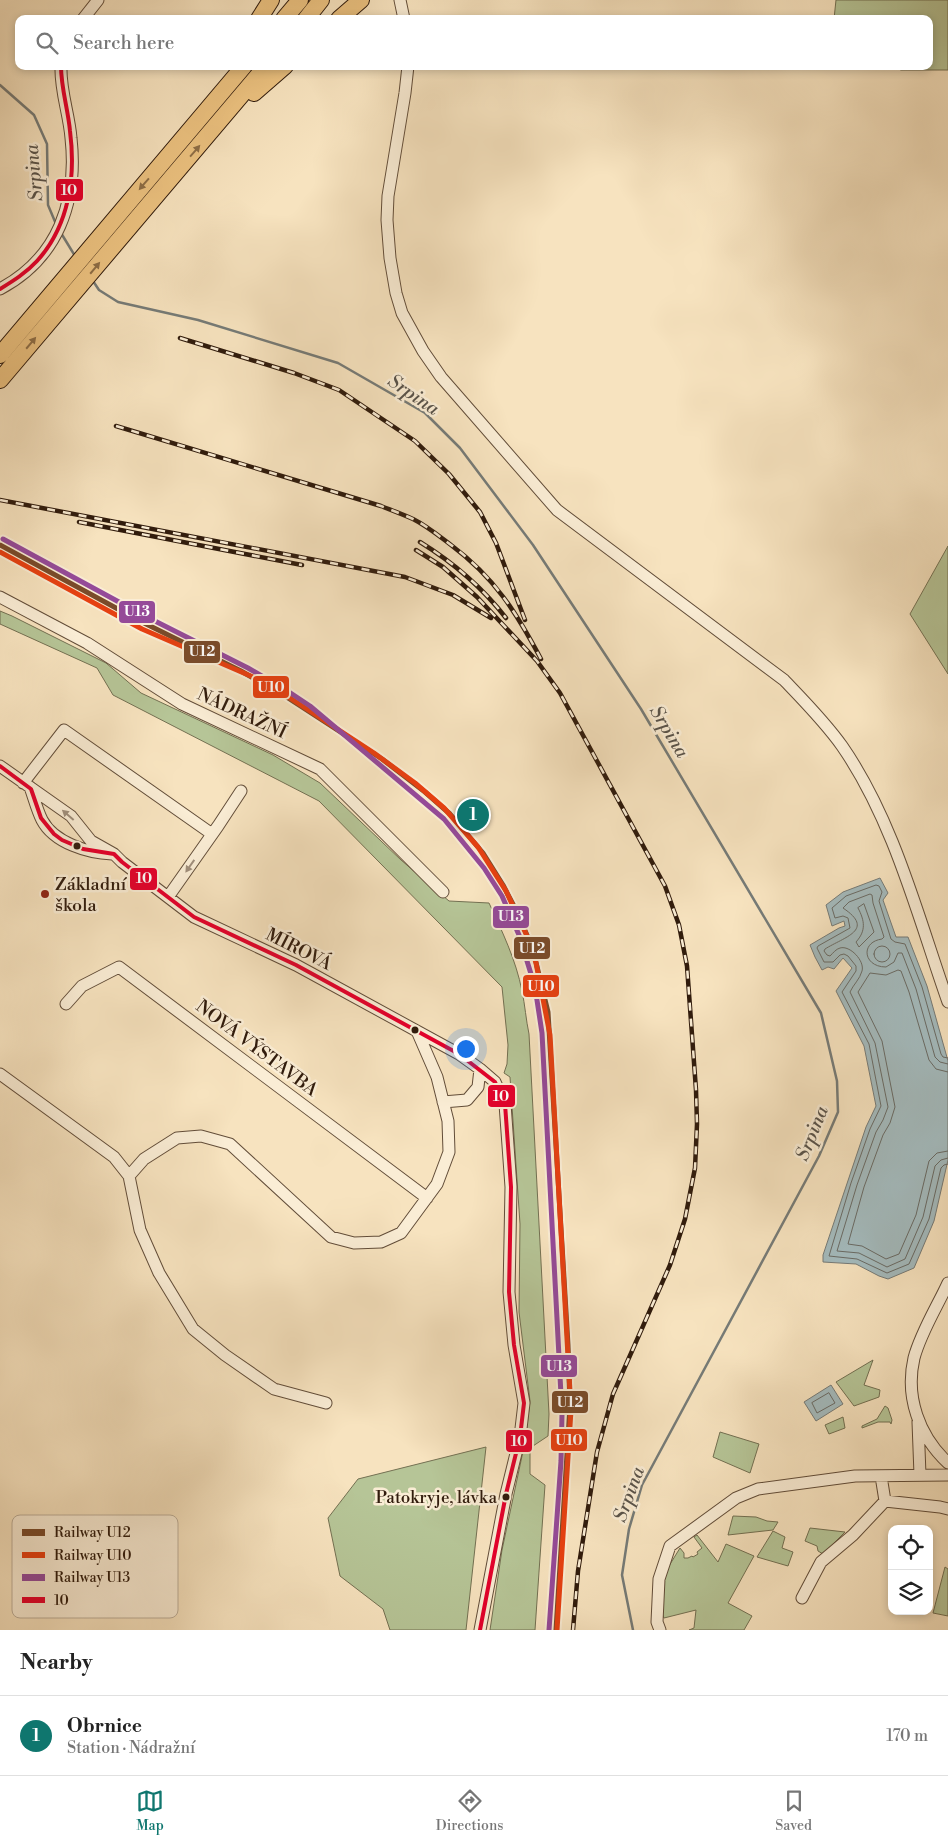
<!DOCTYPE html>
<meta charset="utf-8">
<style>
body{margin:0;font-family:"Libre Bodoni",serif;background:#f2f2f2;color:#222}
.controls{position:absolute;right:15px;bottom:15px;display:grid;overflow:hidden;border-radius:10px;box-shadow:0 2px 8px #0003}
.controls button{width:45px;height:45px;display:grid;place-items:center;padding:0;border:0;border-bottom:1px solid #e0e0e0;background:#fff;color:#222;font:25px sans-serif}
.you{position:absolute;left:465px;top:1048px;width:18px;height:18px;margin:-12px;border:4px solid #fff;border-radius:50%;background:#1a73e8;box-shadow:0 0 0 8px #1a73e833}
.badge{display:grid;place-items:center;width:32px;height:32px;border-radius:50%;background:#0f766e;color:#fff;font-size:16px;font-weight:700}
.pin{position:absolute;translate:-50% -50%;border:2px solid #fff;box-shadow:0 1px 5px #0006}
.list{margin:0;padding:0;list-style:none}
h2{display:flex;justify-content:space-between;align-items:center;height:65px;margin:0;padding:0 20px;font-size:21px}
h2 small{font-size:16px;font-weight:400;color:#767676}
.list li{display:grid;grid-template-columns:32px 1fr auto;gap:15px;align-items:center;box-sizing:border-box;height:80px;padding:0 20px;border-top:1px solid #e0e0e0}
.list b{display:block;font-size:19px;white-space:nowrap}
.list p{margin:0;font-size:16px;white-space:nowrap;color:#767676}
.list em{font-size:16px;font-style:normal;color:#767676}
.icon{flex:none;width:28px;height:28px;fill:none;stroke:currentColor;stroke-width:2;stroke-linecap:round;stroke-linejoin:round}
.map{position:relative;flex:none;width:948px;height:1630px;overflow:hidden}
.search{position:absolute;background:#fff;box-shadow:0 2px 8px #0003;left:15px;right:15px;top:15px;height:55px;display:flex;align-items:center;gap:12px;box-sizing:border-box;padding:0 18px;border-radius:10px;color:#767676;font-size:19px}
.sheet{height:145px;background:#fff}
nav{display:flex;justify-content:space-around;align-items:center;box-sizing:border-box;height:70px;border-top:1px solid #e0e0e0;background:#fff;font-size:14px;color:#767676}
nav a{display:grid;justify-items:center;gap:2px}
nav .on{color:#0f766e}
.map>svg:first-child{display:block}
.green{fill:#b6c597;stroke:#737052}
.water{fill:#a4bbbe;stroke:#767b77}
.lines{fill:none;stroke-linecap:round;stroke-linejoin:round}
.shore{stroke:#6a6b65;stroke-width:1}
.stream{stroke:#767b77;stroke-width:2.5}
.minor-casing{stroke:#624d39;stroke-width:13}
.highway-casing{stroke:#301b0c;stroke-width:18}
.minor{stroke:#faedd5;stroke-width:11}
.highway{stroke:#ecc280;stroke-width:16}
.rail-casing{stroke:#301b0c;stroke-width:4.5}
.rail{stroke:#faedd5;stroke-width:2.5;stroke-dasharray:8;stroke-linecap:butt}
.bus-1-casing{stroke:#faedd5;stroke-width:8}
.bus-1{stroke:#e4002b;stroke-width:4}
.rail-1-casing{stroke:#faedd5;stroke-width:9}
.rail-2-casing{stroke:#faedd5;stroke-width:9}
.rail-3-casing{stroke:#faedd5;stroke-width:9}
.rail-1{stroke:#7a4b2a;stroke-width:5}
.rail-2{stroke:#e74011;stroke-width:5}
.rail-3{stroke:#954a99;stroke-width:5}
.oneway{fill:#8e6e46}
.oneway2{fill:#9f8e7b}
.bus-dot{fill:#301b0c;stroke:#faedd5;stroke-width:2}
.poi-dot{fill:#8f2418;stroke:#faedd5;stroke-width:2}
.labels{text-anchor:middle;stroke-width:5;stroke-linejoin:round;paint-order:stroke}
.bus-label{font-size:17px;fill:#301b0c;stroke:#faedd5;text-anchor:end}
.street-label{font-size:18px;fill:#301b0c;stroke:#faedd5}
.poi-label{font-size:18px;fill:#301b0c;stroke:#faedd5;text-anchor:start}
.water-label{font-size:19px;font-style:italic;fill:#59534a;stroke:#faedd5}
.key{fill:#faedd5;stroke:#bdae99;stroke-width:1}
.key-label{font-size:14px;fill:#301b0c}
.line-badge{stroke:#faedd5;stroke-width:2}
.badge-label{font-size:14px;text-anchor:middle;font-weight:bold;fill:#fff}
</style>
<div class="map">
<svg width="948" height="1630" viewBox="0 0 948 1630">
<rect width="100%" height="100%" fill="#f7e3bf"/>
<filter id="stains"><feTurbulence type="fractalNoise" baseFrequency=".004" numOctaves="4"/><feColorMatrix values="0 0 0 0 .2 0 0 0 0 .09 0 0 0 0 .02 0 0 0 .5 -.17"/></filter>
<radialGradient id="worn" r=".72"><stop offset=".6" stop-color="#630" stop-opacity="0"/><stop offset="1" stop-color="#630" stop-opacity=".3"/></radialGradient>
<!-- green -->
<path class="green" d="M836 0H948V70H901L890 66H929V19H834Z
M948 546V674L910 614Z
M0 611 12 616 106 663 141 693 273 755 320 783 401 860 449 901 489 903C502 931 516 960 522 991 525 1005 526 1020 529 1034L549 1414 548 1436 530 1448V1474L545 1485 535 1630H490L502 1550 525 1442 530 1401 519 1312 520 1224 510 1077 504 1073 507 1064 508 1045 502 987 319 801 113 695 97 668 0 624Z
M873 1360 864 1385 880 1390 879 1397 854 1406 836 1382Z
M885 1406 888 1408 892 1420 891 1424 890 1422H878L862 1428V1426L877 1419Z
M843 1417 845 1428 829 1434 825 1425Z
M720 1432 759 1444 750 1473 713 1457Z
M486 1447 466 1630H390L383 1609 340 1576 328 1518 358 1479Z
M733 1516 756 1517 767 1521 778 1522 773 1530 728 1535Z
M810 1528 845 1532 823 1554 818 1551 817 1546 805 1541Z
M773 1531 785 1537 782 1548 793 1552 788 1566 757 1557Z
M697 1535 718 1562 726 1544 754 1556 728 1603 752 1616 744 1630H689L694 1628 696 1610 664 1618 659 1607 664 1574 680 1548 684 1553V1558H688L692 1556 693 1557 698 1554 697 1552 702 1548 694 1537Z
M945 1567 948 1569V1616L933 1613Z"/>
<!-- water -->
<path class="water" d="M880 878 888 893 883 900 896 937H908L927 986 948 1061V1160L934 1221 914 1268 888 1279 879 1276 856 1264 823 1262V1255L866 1127 876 1106 864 1046 836 991 852 968 843 958 834 969 828 967 822 970 815 957 810 945 839 928 845 926 844 921 832 926 826 905 843 892Z
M831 1385 843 1404 816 1421 804 1402Z"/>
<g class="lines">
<!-- shore -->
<path class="shore" d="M864 904 874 932 859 947 856 942C866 931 865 921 858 908Z
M874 954a8 8 0 1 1 16 0a8 8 0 1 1-16 0Z
M948 1058 943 1057 941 1054 922 987 905 944 895 942 891 939 879 901 882 892 879 886 876 885 846 896 832 908 835 918 843 916 848 918 850 928 818 946 817 948 824 962H833L840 955 844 954 848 956 856 966V971L842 992 869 1044 881 1106 870 1129 851 1183 829 1256 857 1259 887 1273 909 1264 929 1219 941 1168 944 1165 948 1164
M948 1064 940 1062 935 1057 916 989 902 953H898L894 962 886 967C863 967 860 942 882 939L884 937 873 903 872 895 870 894 849 902 843 908C876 930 844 937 825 949L824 951 827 955 830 956C833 953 836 949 840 948 850 945 865 961 862 971 860 979 853 985 850 992L875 1043 888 1107 883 1120 876 1132 857 1185 837 1251 859 1253 887 1267 905 1259 923 1217 935 1166 941 1160 948 1158
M948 1072 936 1069 929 1060 909 992 901 971 898 970 886 975 870 973 858 992 882 1041 895 1107 890 1123 883 1135 864 1187 848 1244 862 1246 886 1259 899 1254 916 1215 929 1161 937 1153 948 1151
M829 1393 835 1403 817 1413 812 1403Z"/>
<!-- stream -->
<path class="stream" d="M0 85 34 115 47 144 48 205 56 224
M61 233 75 256
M93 281 99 290 118 302 198 320 338 363 425 413 460 448 533 545 641 709 821 1013 837 1081 838 1112 819 1156 642 1485 629 1529 622 1575 633 1630"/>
<defs>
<path id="minor" d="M400 0 404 19
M83 19 98 0
M408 66 405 93 388 196 387 220 390 258 396 293 402 313 423 351 441 377 557 510 784 680C804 701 825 722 842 746 894 821 918 917 948 1002
M0 289C58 258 78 202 71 138 69 113 60 91 61 66
M0 597 87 643 182 704 320 769 443 892
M0 766 71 816 91 841 114 854 122 862 194 917 296 965 459 1054 480 1069 495 1082 505 1104 511 1187 509 1292 514 1345 524 1403 520 1437 506 1494 480 1630
M23 783 64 730 212 834
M30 787C34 798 37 810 42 820 54 843 88 853 112 854
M168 897 218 826 241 791
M66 1004 82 986 119 967 427 1198
M0 1074 114 1157 129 1176
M443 1102 467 1100 478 1087 480 1069
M948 1283C937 1307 921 1332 914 1358 905 1397 919 1436 948 1463
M326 1403 274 1389 225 1355 193 1329 159 1273 140 1230 129 1176 144 1159 177 1138 201 1136 230 1144 331 1237 354 1243 381 1242 401 1233 437 1184 449 1152 448 1121 437 1077 417 1031
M918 1422 920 1475
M885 1501 940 1507 948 1509
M802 1598 821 1562 853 1535 885 1501 881 1476
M660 1630 657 1622 659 1579 670 1546 736 1498 758 1489 855 1476 948 1475"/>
<path id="highway" d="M259 19 271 0
M284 19 300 0
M306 19 321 0
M339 19 361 0
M254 93 285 66
M0 355 244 66
M0 380 266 66"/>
</defs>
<!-- minor casing -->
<use href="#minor" class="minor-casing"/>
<!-- highway casing -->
<use href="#highway" class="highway-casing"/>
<!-- minor -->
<use href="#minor" class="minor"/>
<!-- highway -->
<use href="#highway" class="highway"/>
<defs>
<path id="rail" d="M180 338 294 373 339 390 415 441 449 474 480 512 496 543 525 620
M116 426 381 506C391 510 402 514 413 519 427 526 439 536 451 545 495 578 516 612 541 659
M0 500 405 577 453 595 491 618
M79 522 302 565
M420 542C454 563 482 587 506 618
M0 545 7 549
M416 550 443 567 477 597 537 661 560 693 665 886 679 925 687 966 696 1090 697 1124 695 1168 685 1219 670 1265 613 1394 597 1452 578 1571 573 1630"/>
</defs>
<!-- rail casing -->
<use href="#rail" class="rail-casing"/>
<!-- rail -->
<use href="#rail" class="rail"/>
<defs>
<path id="bus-1" d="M0 289C13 281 26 273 37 261 69 226 76 177 70 131 68 109 61 88 61 66
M0 766 31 789 41 818 54 834 62 840 83 849 114 854 122 862 194 917 296 965 459 1054 495 1082 505 1104 511 1187 509 1292 514 1345 524 1403 520 1437 506 1494 480 1630"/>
</defs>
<!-- bus-1 casing -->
<use href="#bus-1" class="bus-1-casing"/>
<!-- bus-1 -->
<use href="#bus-1" class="bus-1"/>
<defs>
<path id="rail-1" d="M0 545 138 620 241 671 285 696 382 759 425 792 450 814 483 853 503 885 519 916 533 950 548 1012 568 1345 570 1406 556 1630"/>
<path id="rail-2" d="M0 552 142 629 253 677 287 696 374 753 415 783 444 808 478 847 506 891 528 938 536 963 550 1035 571 1410 557 1630"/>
<path id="rail-3" d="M3 539 141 614 248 668 289 692 310 706 444 819 484 868 502 896 519 935 535 987 542 1033 562 1414 561 1461 549 1630"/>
</defs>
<!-- rail-1 casing -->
<use href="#rail-1" class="rail-1-casing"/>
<!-- rail-2 casing -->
<use href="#rail-2" class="rail-2-casing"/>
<!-- rail-3 casing -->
<use href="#rail-3" class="rail-3-casing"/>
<!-- rail-1 -->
<use href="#rail-1" class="rail-1"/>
<!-- rail-2 -->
<use href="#rail-2" class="rail-2"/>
<!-- rail-3 -->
<use href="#rail-3" class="rail-3"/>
</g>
<!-- one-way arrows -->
<defs><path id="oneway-solid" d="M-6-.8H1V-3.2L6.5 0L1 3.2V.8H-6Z" transform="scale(1.25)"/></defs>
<g class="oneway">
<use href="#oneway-solid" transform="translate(195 151) rotate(-49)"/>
<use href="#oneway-solid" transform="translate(144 184) rotate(131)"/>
<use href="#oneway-solid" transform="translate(95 268) rotate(-50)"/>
<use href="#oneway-solid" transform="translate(31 343) rotate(-50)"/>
</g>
<g class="oneway2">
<use href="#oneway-solid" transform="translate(68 815) rotate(-139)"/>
<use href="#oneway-solid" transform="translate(190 866) rotate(125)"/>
</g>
<!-- markers -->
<g class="bus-dot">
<circle cx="77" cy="846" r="4.5"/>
<circle cx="415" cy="1030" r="4.5"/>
<circle cx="506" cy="1497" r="4.5"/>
</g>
<circle class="poi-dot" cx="45" cy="894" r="5"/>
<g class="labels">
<!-- bus labels -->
<g class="bus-label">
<text x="497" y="1503">Patokryje, lávka</text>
</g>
<!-- street labels -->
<g class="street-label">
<text transform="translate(242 713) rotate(25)" y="6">NÁDRAŽNÍ</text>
<text transform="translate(299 949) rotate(27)" y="6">MÍROVÁ</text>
<text transform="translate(257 1048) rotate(37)" y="6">NOVÁ VÝSTAVBA</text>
</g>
<!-- poi labels -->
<g class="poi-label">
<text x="55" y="890">Základní<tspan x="55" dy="21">škola</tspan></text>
</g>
<!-- water labels -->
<g class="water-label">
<text transform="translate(33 173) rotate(-95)" y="7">Srpina</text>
<text transform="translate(414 394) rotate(34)" y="7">Srpina</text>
<text transform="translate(670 731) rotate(59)" y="7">Srpina</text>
<text transform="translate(811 1133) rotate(-68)" y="7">Srpina</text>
<text transform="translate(628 1494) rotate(-70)" y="7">Srpina</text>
</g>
</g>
<!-- legend -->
<rect x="12" y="1515" width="166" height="103" rx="8" class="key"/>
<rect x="22" y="1529" width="23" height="7" fill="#7a4b2a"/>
<rect x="22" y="1552" width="23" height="6" fill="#e74011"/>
<rect x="22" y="1574" width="23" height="7" fill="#954a99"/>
<rect x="22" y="1597" width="23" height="6" fill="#e4002b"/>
<g class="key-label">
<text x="54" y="1537">Railway U12</text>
<text x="54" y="1560">Railway U10</text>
<text x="54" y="1582">Railway U13</text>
<text x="54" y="1605">10</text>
</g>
<g class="line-badge">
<rect x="55" y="178" width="29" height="24" rx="5" fill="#e4002b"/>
<rect x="118" y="600" width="38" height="24" rx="5" fill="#954a99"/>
<rect x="183" y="640" width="38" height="24" rx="5" fill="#7a4b2a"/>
<rect x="252" y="675" width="38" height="24" rx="5" fill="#e74011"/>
<rect x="129" y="867" width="29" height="24" rx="5" fill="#e4002b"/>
<rect x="492" y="905" width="38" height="24" rx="5" fill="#954a99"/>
<rect x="513" y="936" width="38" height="24" rx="5" fill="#7a4b2a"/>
<rect x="522" y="974" width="38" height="24" rx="5" fill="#e74011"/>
<rect x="487" y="1084" width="29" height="24" rx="5" fill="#e4002b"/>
<rect x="540" y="1354" width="38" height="24" rx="5" fill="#954a99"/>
<rect x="551" y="1390" width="38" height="24" rx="5" fill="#7a4b2a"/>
<rect x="550" y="1428" width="38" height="24" rx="5" fill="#e74011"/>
<rect x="505" y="1429" width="28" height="24" rx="5" fill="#e4002b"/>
</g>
<g class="badge-label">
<text x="69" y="195">10</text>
<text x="137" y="616">U13</text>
<text x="202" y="656">U12</text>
<text x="271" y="692">U10</text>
<text x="144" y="883">10</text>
<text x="511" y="921">U13</text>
<text x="532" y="953">U12</text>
<text x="541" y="991">U10</text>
<text x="501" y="1101">10</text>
<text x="559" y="1371">U13</text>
<text x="570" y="1407">U12</text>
<text x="569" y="1445">U10</text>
<text x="519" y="1446">10</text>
</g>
<rect width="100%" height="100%" filter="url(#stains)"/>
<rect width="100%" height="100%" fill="url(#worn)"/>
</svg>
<div class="controls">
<button><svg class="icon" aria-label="locate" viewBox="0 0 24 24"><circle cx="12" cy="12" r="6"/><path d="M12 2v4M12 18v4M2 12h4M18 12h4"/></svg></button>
<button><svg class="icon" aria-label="layers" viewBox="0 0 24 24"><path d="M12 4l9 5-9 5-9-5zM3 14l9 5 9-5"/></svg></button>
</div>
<div class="you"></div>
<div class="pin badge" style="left:473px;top:815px">1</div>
<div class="search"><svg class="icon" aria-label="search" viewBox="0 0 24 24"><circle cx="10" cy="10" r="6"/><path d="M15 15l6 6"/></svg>Search here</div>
</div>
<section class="sheet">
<h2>Nearby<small></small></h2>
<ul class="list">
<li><span class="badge">1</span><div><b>Obrnice</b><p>Station · Nádražní</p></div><em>170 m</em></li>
</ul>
</section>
<nav>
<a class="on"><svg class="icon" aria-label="map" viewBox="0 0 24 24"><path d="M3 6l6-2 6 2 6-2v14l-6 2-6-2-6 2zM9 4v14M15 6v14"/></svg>Map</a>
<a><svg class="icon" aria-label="directions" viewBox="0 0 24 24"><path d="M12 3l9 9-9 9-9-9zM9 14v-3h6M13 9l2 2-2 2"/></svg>Directions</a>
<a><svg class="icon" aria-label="saved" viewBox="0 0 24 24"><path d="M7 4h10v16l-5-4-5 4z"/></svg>Saved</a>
</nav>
